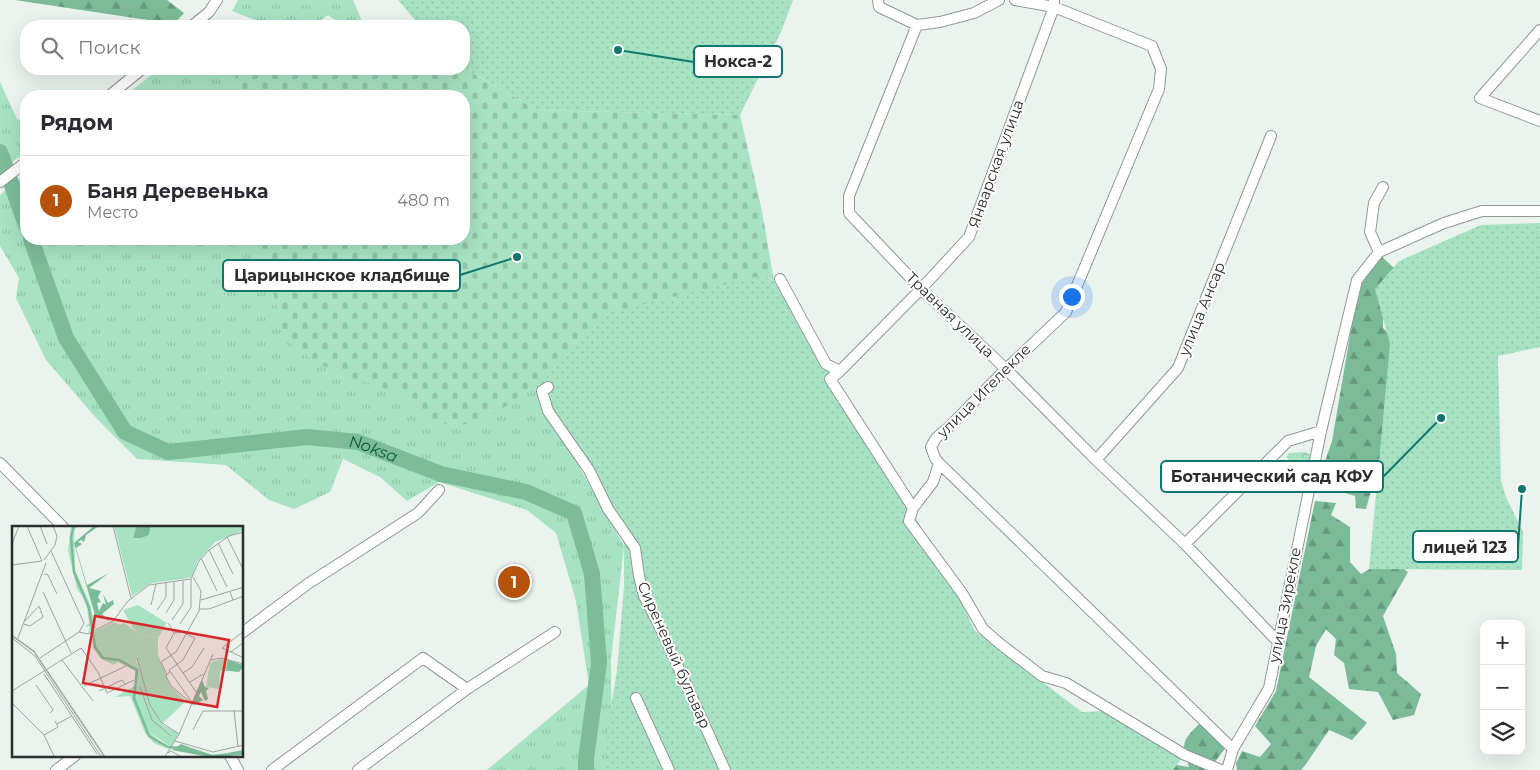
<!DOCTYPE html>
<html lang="ru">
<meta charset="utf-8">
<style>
body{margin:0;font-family:Montserrat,sans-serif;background:#f7f7f7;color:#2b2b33}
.controls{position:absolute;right:15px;bottom:15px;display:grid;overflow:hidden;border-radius:10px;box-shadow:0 5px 20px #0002}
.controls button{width:45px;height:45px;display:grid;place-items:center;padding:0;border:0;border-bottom:1px solid #e1e1e2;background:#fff;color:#2b2b33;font:25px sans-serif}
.you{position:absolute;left:1071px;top:296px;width:18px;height:18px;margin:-12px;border:4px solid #fff;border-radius:50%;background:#1a73e8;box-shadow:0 0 0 8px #1a73e833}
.badge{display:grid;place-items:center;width:32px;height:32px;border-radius:50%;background:#b45309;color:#fff;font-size:16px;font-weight:700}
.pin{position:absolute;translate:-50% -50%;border:2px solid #fff;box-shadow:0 1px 5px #0006}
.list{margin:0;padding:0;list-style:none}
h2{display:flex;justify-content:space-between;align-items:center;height:65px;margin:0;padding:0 20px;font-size:21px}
h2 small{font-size:16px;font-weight:400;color:#7c7c81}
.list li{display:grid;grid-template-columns:32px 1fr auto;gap:15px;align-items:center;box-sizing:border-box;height:90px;padding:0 20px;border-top:1px solid #e1e1e2}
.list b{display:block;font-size:19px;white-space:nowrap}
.list p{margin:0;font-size:16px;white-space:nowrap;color:#7c7c81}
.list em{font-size:16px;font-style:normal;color:#7c7c81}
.icon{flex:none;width:28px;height:28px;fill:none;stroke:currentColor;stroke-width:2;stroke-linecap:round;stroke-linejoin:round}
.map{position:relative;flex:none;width:1540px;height:770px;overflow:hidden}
.search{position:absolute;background:#fff;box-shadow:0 5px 20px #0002;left:20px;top:20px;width:450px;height:55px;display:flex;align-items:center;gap:12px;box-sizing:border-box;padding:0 18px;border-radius:20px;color:#7c7c81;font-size:19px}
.panel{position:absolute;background:#fff;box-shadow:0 5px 20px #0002;left:20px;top:90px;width:450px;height:155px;border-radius:20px}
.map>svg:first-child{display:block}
.grass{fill:url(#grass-tufts)}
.forest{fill:url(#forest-firs)}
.cemetery{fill:url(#cemetery-stones)}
.park{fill:url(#park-crowns)}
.garden{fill:url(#garden-dots)}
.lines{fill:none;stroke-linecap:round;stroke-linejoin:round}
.river{stroke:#7cbc99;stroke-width:16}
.minor-casing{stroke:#919894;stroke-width:12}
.minor{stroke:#fff;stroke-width:10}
.labels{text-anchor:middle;stroke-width:4;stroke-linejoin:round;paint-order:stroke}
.street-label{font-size:15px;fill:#2b2e2c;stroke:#fff}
.water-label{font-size:16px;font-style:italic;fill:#0a5b3b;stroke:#fff}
.inset-river{fill:none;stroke:#7cbc99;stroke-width:2.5}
.inset-road{fill:none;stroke:#9ea4a0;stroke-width:1}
.view{fill:#d62828;fill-opacity:0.15;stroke:#d62828;stroke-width:2.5}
.inset-edge{fill:none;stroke:#2b2e2c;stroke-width:2.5}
.leader{fill:none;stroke:#0f766e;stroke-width:2}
.callout-dot{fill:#0f766e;stroke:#fff;stroke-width:2}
.callout{fill:#fff;stroke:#0f766e;stroke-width:2}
.callout-label{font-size:16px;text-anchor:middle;font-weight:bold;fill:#2b2e2c}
</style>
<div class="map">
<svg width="1540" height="770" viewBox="0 0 1540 770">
<defs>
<pattern id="grass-tufts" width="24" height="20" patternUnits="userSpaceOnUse" patternTransform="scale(1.25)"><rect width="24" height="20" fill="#a7e3c2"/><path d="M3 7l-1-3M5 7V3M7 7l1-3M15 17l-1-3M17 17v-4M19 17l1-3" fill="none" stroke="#90c3a7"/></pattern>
<pattern id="forest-firs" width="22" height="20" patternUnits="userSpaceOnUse" patternTransform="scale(1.25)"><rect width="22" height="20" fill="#7bbb98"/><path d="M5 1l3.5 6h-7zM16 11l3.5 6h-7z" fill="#65987c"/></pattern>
<pattern id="cemetery-stones" width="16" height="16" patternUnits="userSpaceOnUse" patternTransform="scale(1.25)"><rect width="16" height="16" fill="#a7e3c2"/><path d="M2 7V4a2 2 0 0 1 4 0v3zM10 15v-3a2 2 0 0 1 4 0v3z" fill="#90c3a7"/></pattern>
<pattern id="park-crowns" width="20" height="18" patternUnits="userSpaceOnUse" patternTransform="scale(1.25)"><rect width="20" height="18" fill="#a7e3c2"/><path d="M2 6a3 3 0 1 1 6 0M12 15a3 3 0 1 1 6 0" fill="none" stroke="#90c3a7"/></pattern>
<pattern id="garden-dots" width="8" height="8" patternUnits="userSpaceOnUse" patternTransform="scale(1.25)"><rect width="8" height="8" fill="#a7e3c2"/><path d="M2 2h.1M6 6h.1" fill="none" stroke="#90c3a7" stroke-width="1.8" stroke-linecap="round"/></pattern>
</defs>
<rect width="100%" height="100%" fill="#ebf3ee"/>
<!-- grass -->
<path class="grass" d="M238 0H353L364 26C352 26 337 23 328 15L314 26H270L232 11Z
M159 69H284L246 96H125Z
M0 82 17 119 26 124V151L0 172Z
M26 174V239H259L403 389 501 409 534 387 624 546 611 660 612 770H487L589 685 576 601 556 533 527 510 439 482 407 501 380 477 343 459 330 492 294 509 269 500 226 465 137 459 97 419 46 360 16 298 19 278 0 246V196L1 194Z"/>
<!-- forest -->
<path class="forest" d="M15 0H167L184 13 174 24Z
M1381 256 1395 269 1383 308V328L1397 341 1380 458 1366 509 1356 508 1355 496 1329 488 1322 470 1332 441 1359 283Z
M1315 501 1336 503 1331 515 1350 527V562L1361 574 1389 558 1408 572 1383 616 1396 654 1397 673 1421 694 1414 715 1393 720 1378 692 1349 689 1344 663 1334 655 1336 639 1326 629 1316 646 1309 677 1367 723 1352 740 1329 730 1306 764 1301 770H1237L1236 763 1242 751 1260 757 1271 744 1255 726 1276 691Z
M1200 723 1226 747 1209 770H1163L1164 763 1189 767C1180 743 1183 740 1200 723Z"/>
<!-- cemetery -->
<path class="cemetery" d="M464 68 537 110 740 115 762 211 774 281 768 277 534 382V387C502 408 465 442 427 415 418 408 410 397 403 389H387L344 375 319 364 286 340 258 239H464V96H229L235 78 241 69Z"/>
<!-- park -->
<path class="park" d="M1305 452 1314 457 1307 476 1286 457 1289 453Z"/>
<!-- garden -->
<path class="garden" d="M398 0H793L781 32 740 115 537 110 464 68V26H420Z
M1540 223V347L1498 356 1501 481 1506 497 1523 532 1522 570 1369 569 1390 344 1375 289 1399 261 1481 225Z
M763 275 774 281 915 516 957 593 975 631 1082 712 1108 711 1182 758 1173 770H606L608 726 617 670 624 586V536L534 387V382L611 312Z"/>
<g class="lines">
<!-- river -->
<g class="river">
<path d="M0 152 26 225"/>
<path id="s1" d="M31 239 66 338 125 432 168 452 307 437 358 442 441 474 526 492 574 513 592 574 599 663 586 759V770"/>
</g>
<defs>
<path id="minor" d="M878 0 879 7 917 25 940 22 974 13 999 0
M1015 0 1054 7 1152 46 1161 69 1159 89 1066 312 1006 369 950 426 936 438 931 447 935 458 939 463 1233 749
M917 25 849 196V213L921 289 1006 369 1096 460 1185 544 1278 642
M192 26 209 12 217 0
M1540 30 1480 98 1540 121
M109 96 142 69
M0 182 26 162
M1379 252 1370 232 1374 203 1383 187
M780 279 826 364 840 371
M548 387 542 391 548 411 589 470 608 509 635 548 639 576 644 596 659 625 725 770
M1096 460 1178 368 1271 136
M0 463 64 528
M939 463 933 482 913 508 909 521 962 593 983 629 999 643 1042 676 1066 683 1185 755 1221 770
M913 508 830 379 840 371 921 289 969 237 1054 7V0
M1185 544 1288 441 1321 431
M242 633 309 583 418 513 439 490
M636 698 669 770
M230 756 238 770
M56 770 75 756
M272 770 423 658 467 689
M358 770 467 689 555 632
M1227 770 1233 749 1269 688 1321 431 1357 280 1379 252 1444 223 1482 211H1540"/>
</defs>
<!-- minor casing -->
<use href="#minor" class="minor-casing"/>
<!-- minor -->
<use href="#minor" class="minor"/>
</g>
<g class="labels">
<!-- street labels -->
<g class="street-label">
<text transform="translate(996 164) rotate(-70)" y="5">Январская улица</text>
<text transform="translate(1202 309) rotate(-68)" y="5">улица Ансар</text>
<text transform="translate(950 315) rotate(44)" y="5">Травная улица</text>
<text transform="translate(984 391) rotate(-45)" y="5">улица Игелекле</text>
<text transform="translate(1285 605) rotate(-79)" y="5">улица Зирекле</text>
<text transform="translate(674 655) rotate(66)" y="5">Сиреневый бульвар</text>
</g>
<!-- water labels -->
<g class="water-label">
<text dy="6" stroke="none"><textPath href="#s1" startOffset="471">Noksa</textPath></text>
</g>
</g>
<!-- overview -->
<g transform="translate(12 526)">
<rect width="231" height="231" fill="#ebf3ee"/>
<path d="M59 0H66L62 4 63 44 78 78 84 102 76 107 78 100 73 101 77 97 74 75 65 63 56 25ZM102 96 108 99 112 130 123 132 129 148 124 170 134 203 155 222 143 218 133 207 118 170 103 171 124 159 123 145 106 136 101 139 88 132 81 122 80 107Z" fill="#a7e3c2"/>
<path d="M82 0H87L74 9 72 16 69 14 66 16 70 18 64 22 75 59 97 47 77 62 89 65 86 71 89 76 85 77 87 85 91 77 94 79 91 68 96 77 101 74 102 78 90 88 98 95 83 89 62 17ZM124 0H139L137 9 132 13 121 12ZM216 134 231 139V141L227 146 209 144ZM190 154 193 161 197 162 194 165 196 173 193 175 189 166 187 170 191 174 182 179 179 178ZM169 218 200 230 231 224V229L197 231 160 224Z" fill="#7bbb98"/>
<path d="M112 97 128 108 146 112V127L117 135 105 127 101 110 93 112 91 107Z" fill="#a7e3c2"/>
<path d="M102 0H124L121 12 126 13 137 9 139 0H231L232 4 203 16 185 36 181 50 177 52 140 57 120 70ZM126 79 155 97 146 112 128 108 121 102 111 84ZM145 126 158 160 174 175 150 198 167 208 159 221 134 204 123 172 129 147 124 132 131 127ZM209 133 216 134 214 144 208 145 207 163 194 161 198 137Z" fill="#a7e3c2"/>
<path class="inset-river" d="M62 0 59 11 62 46 77 82 83 121 91 132 107 134 125 144 122 172 137 210 156 221 178 223 200 230 232 227"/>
<path class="inset-road" d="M15 0 30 35M28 0 35 18M101 0 119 72M215 11 232 45M206 17 221 48M0 18 7 0M197 24 215 61M39 25 72 97 67 106M189 32 205 65M32 34 43 19 45 10 41 0M0 39 30 35M32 48 36 49 45 68M31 66 59 127M218 66 221 74 232 70M189 74 232 61M139 79 144 58M188 83H197L221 74M145 84 154 71V57M154 87 162 74V56M160 94 171 78V55M156 97 162 107 170 106 183 112 171 134 157 144 179 175M12 98 18 100 31 91 27 80 13 95M168 98 179 81V53M232 105 210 122 232 132M162 107 154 122 184 166M0 109 22 125 94 232M0 110 22 126 93 232M0 112 23 130 90 232M6 112 34 37M219 126 232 116M28 132 67 106 76 108 101 95 116 75 137 59 179 53 187 35 197 24 217 10 232 6M125 132 138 179 149 196 167 208M50 134 81 175M199 134 209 132 232 138M158 145 154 150 159 160 178 176M171 147 180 141 192 122M32 148 85 228M155 149 149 136 164 126 187 85 189 65 181 51M178 156 191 148M24 159 41 184 38 187M72 160 114 140M128 161 140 194 159 210M0 165 69 122 86 146 95 167 122 154M87 165 110 154 113 158M0 177 32 209 46 201 43 195M222 184 226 221M45 198 60 190M181 204 191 185H232M32 209 43 232M163 215 201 226 232 219M156 227 159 225 171 232M152 232 167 208 201 128"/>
<path class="view" d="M83 90 217 114 205 181 71 157Z"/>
<rect width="231" height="231" class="inset-edge"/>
</g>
<!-- callouts -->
<path class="leader" d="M618 50L694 62M517 257L460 275M1441 418L1383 477M1522 489L1518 547"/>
<g class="callout-dot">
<circle cx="618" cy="50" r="5"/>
<circle cx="517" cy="257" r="5"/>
<circle cx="1441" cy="418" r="5"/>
<circle cx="1522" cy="489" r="5"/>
</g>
<g class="callout">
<rect x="694" y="46" width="88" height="31" rx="5"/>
<rect x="223" y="260" width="237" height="31" rx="5"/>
<rect x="1161" y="461" width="222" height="31" rx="5"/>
<rect x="1413" y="531" width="105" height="31" rx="5"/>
</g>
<g class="callout-label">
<text x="738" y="67">Нокса-2</text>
<text x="342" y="281">Царицынское кладбище</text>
<text x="1272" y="482">Ботанический сад КФУ</text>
<text x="1465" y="553">лицей 123</text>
</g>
</svg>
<div class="controls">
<button>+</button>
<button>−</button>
<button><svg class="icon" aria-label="layers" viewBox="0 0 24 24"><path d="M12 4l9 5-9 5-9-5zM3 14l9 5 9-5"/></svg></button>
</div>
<div class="you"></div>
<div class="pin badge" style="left:514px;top:582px">1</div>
<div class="search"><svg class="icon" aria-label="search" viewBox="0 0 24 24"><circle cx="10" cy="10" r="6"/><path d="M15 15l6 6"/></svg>Поиск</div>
<section class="panel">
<h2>Рядом<small></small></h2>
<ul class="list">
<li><span class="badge">1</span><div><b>Баня Деревенька</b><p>Место</p></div><em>480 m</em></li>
</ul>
</section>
</div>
